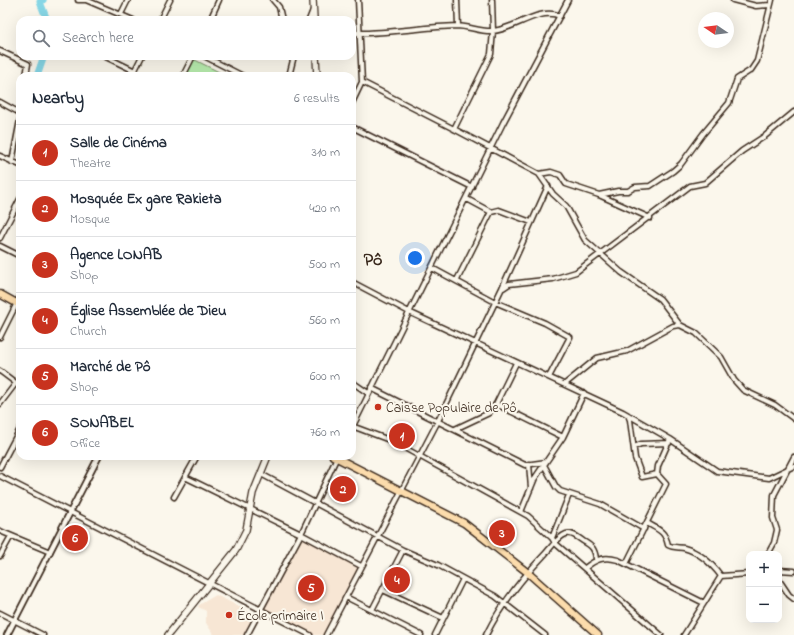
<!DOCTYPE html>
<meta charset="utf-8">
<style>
body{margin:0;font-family:"Indie Flower",sans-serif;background:#f6f6f7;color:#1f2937}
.controls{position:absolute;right:12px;bottom:12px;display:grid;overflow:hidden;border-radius:8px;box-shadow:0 4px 16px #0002}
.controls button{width:36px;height:36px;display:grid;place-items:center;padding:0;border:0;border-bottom:1px solid #e0e1e3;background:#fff;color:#1f2937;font:20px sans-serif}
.compass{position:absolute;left:698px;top:12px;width:36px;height:36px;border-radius:50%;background:#fff;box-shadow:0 4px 16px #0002;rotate:283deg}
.you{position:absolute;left:415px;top:258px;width:14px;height:14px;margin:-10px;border:3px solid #fff;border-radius:50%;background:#1a73e8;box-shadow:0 0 0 6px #1a73e833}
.badge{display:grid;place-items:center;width:26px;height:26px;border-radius:50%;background:#c8321e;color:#fff;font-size:13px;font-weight:700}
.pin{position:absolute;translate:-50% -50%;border:2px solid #fff;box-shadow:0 1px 4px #0006}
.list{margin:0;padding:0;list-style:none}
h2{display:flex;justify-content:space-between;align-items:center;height:52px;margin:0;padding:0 16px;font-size:17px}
h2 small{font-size:13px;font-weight:400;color:#747a83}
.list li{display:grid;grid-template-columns:26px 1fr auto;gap:12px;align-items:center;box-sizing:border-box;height:56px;padding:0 16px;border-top:1px solid #e0e1e3}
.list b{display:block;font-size:15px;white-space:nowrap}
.list p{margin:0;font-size:13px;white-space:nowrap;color:#747a83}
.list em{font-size:13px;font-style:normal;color:#747a83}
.icon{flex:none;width:22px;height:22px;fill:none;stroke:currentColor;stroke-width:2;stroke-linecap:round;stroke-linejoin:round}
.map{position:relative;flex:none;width:794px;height:635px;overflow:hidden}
.search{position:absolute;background:#fff;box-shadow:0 4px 16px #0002;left:16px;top:16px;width:340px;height:44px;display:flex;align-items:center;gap:10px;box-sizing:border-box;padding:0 14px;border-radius:12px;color:#747a83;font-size:15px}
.panel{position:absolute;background:#fff;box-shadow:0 4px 16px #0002;left:16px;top:72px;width:340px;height:388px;border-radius:12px}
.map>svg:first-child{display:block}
.built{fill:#f7e6d4}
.green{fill:#b9eeaf;stroke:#7a8c66}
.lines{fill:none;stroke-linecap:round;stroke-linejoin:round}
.river{stroke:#87d6e5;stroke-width:7}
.minor-casing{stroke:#3b2a1e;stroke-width:7}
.tertiary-casing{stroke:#3b2a1e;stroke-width:8}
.secondary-casing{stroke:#3b2a1e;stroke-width:8}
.trunk-casing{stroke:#3b2a1e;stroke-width:9}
.minor{stroke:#fbf7ec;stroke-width:4}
.tertiary{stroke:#fbf7ec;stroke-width:4.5}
.secondary{stroke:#fbf7ec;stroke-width:5.5}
.trunk{stroke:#fcdcac;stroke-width:6}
.poi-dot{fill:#c8321e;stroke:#fbf7ec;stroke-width:1.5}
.labels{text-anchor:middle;stroke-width:4;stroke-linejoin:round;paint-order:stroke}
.poi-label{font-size:14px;fill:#3b2a1e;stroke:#fbf7ec;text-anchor:start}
.district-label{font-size:18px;font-weight:bold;fill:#3b2a1e;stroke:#fbf7ec}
</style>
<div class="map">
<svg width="794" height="635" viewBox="0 0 794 635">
<rect width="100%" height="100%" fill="#fbf7ec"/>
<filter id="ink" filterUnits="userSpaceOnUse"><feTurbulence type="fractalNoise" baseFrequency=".025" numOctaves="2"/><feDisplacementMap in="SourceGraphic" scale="8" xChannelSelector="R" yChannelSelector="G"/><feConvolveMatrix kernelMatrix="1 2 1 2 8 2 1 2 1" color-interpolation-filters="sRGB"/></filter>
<g filter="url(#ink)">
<!-- built -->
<path class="built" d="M301 537 359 567 324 635H314L263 609Z
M216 595 250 612 252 619 244 635H214L206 623V611L198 607 199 605Z"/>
<!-- green -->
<path class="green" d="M193 59 227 76H184Z"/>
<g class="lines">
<!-- river -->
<path class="river" d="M43 0 40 2 47 20
M37 76 44 56"/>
<defs>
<path id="minor" d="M78 0H86L133 20
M273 0 279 7 282 20
M358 0 362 82
M457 0 458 26
M733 0 756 6 770 5
M121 14 128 0
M160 20 170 0
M210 20 219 0
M309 20 313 10
M352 33C387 34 422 27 456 26 469 26 480 32 493 31 515 29 539 7 560 16
M0 51 28 64 26 76
M104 56 135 71
M204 56 243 76
M132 76 142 56
M183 76 193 56
M289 76 294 56
M0 102 20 113
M352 103 362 82 454 129 539 174 553 194 566 206 585 240 621 272 660 299 680 325 696 333 721 357 734 380 743 390 775 405 794 419
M352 127 472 187
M454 129 491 54 493 31 492 0
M0 156 20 165
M12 162 20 120
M539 174 551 172 560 175 566 184 599 195 650 218
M599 195 618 191H628L635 187 650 186 673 171 681 164 703 134 729 103 737 79 751 70 757 61 772 0
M467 199 491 212 499 210 531 222
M0 238 20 199
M0 246 20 256
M432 268 495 302 545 323 570 337 549 377
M457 280 491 212
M352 282 411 313 623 412 670 439 717 471 769 478 794 466
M503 288 509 284 553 279 576 272 690 186 705 183 742 151 765 136 794 112
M0 337 20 297
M0 371 20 386
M352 382 368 393
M565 384 597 358 627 351 673 326 680 325
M371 388 525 465 546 462
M0 404 16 383
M496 404 563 437
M628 415 630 420 635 458 642 477 657 474
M352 426 392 441 528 516 552 538 555 543 661 635
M352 428 503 123 568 0
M455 429 489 413 496 404 516 363
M634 447 641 444 669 443
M529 464 531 488
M544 465 556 487 560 491 600 504 644 529
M0 467 20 429
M261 474 403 550 438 565 495 596 545 635
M0 476 310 635
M185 477 301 534 361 566
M174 497 197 456
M521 512 535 478 563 437 584 393
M647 523C659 530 665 531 668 545 673 548 679 547 684 548 699 552 712 564 721 576
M0 531 50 552
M552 538 569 495
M768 554 774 543 777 530 773 518 774 495 794 457
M0 556 11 536
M626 564 666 484 657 474 658 466 670 439
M585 568C596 559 604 556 618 560L704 603
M779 570 794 571
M779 580 789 595 794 599
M383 590 443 618
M346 597 421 635
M372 610 403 550
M0 613 43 635
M247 635 301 534 337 457
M326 635 438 421 502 288 548 186
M435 635 463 579
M486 635C501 604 522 578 546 553 551 547 558 537 566 534 572 532 579 538 583 541 592 546 595 549 596 559
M684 635 721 576 749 574"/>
<path id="tertiary" d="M7 635 99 456"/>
<path id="secondary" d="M313 0 314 20
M316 56 317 76
M168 635 236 550 246 530 253 493 268 456"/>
<path id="trunk" d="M0 294 20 305
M333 456 464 523 527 572 598 635"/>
</defs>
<!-- minor casing -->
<use href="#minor" class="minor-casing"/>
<!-- tertiary casing -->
<use href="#tertiary" class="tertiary-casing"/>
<!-- secondary casing -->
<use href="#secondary" class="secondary-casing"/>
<!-- trunk casing -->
<use href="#trunk" class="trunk-casing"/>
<!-- minor -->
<use href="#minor" class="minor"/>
<!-- tertiary -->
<use href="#tertiary" class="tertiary"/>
<!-- secondary -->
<use href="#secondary" class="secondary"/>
<!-- trunk -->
<use href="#trunk" class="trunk"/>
</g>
</g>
<!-- markers -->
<g class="poi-dot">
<circle cx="378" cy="407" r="4"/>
<circle cx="229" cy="615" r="4"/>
</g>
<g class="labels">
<!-- poi labels -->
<g class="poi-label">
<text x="386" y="412">Caisse Populaire de Pô</text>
<text x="237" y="620">École primaire I</text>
</g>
<!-- district labels -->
<g class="district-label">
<text x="373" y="265">Pô</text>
</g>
</g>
</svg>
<div class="controls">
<button>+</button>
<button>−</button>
</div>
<svg class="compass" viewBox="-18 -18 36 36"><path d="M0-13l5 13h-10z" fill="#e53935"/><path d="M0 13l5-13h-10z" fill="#747a83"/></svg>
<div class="you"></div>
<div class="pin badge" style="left:402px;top:436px">1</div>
<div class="pin badge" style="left:343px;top:489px">2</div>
<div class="pin badge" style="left:502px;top:533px">3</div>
<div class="pin badge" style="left:397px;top:580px">4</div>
<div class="pin badge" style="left:311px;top:588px">5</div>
<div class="pin badge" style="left:75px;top:538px">6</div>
<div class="search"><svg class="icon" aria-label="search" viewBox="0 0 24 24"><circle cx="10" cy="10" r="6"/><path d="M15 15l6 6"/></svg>Search here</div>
<section class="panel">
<h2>Nearby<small>6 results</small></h2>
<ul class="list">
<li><span class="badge">1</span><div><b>Salle de Cinéma</b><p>Theatre</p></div><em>310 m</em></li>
<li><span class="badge">2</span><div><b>Mosquée Ex gare Rakieta</b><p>Mosque</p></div><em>420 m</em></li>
<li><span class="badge">3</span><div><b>Agence LONAB</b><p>Shop</p></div><em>500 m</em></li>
<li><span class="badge">4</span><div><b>Église Assemblée de Dieu</b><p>Church</p></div><em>560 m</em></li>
<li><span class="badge">5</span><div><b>Marché de Pô</b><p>Shop</p></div><em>600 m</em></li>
<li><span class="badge">6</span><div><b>SONABEL</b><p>Office</p></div><em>760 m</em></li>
</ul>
</section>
</div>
